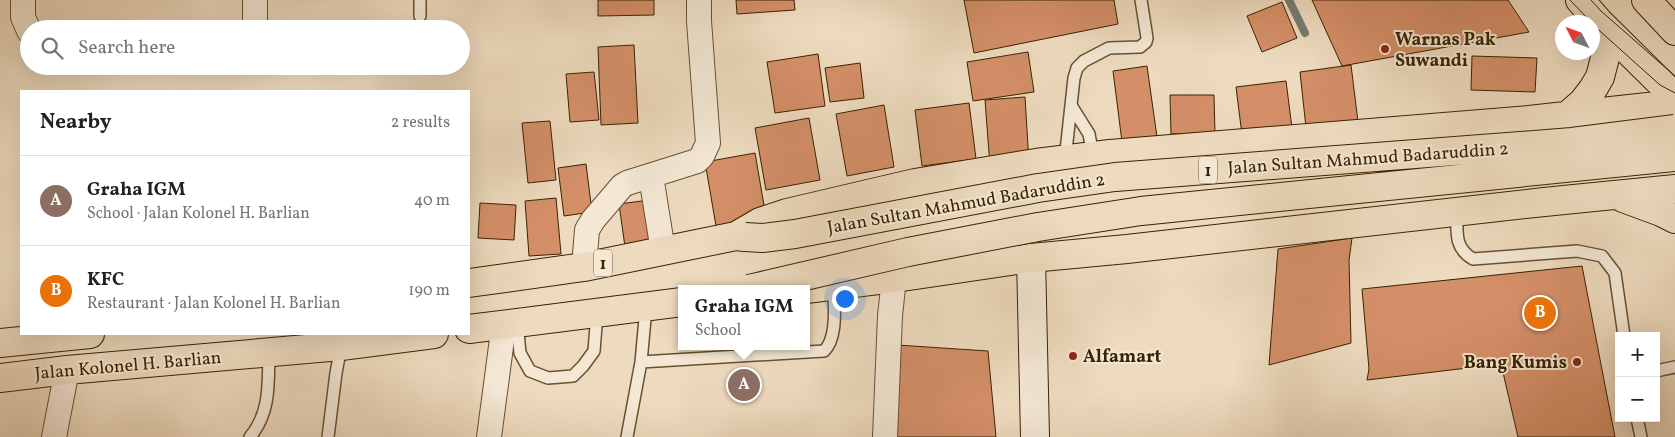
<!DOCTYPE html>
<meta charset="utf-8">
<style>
body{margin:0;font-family:Vollkorn,serif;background:#f2f2f2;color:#202124}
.controls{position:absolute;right:15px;bottom:15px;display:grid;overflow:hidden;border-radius:0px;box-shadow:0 5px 20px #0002}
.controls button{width:45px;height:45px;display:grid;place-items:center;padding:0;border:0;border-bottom:1px solid #e0e0e0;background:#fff;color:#202124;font:25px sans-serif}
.compass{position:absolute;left:1555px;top:15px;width:45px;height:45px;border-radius:50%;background:#fff;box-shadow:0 5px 20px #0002;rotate:312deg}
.you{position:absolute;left:844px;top:298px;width:18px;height:18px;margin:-12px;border:4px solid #fff;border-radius:50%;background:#1a73e8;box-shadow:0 0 0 8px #1a73e833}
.badge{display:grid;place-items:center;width:32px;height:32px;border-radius:50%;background:#8f2418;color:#fff;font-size:16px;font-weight:700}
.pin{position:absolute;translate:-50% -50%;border:2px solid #fff;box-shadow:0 1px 5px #0006}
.popup{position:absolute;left:678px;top:285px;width:132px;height:65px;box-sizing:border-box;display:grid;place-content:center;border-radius:0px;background:#fff;filter:drop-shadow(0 1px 4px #0005);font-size:16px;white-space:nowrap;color:#757577}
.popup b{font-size:19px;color:#202124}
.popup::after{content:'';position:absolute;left:50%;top:100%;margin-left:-10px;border:10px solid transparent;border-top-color:#fff}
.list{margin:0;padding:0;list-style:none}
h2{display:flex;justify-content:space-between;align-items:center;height:65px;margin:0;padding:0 20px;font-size:21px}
h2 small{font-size:16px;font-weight:400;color:#757577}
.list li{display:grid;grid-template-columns:32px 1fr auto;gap:15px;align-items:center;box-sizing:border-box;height:90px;padding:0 20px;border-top:1px solid #e0e0e0}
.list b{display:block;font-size:19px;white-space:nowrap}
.list p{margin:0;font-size:16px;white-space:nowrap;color:#757577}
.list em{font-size:16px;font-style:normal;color:#757577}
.icon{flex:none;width:28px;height:28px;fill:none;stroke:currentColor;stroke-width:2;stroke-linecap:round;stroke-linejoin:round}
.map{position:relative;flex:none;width:1675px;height:437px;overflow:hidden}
.search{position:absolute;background:#fff;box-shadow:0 5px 20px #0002;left:20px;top:20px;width:450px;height:55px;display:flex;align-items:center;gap:12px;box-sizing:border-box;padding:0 18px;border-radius:28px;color:#757577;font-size:19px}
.panel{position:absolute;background:#fff;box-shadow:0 5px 20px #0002;left:20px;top:90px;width:450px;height:245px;border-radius:0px}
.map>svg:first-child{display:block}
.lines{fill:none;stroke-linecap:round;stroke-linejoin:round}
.stream{stroke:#757d70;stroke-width:8}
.building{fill:#d48f68;stroke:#392300}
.lane-casing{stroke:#665130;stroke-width:14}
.street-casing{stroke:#665130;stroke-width:26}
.secondary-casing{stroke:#392300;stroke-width:30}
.highway-casing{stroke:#392300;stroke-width:30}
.lane{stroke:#f4e8d5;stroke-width:11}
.street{stroke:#f4e8d5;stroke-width:24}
.secondary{stroke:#f4e8d5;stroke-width:28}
.highway{stroke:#eedbbf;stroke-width:28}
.tram{stroke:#392300;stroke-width:1}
.highway-bridge-casing{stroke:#392300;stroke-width:30;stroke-linecap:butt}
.highway-bridge{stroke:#eedbbf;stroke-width:28}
.poi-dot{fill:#8f2418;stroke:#f4e8d5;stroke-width:2}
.labels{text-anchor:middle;stroke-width:4;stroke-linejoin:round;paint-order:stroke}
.shield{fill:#f4e8d5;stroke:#715e40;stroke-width:1}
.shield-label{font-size:16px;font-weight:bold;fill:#392300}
.poi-label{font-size:18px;font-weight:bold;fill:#392300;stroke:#f4e8d5;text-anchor:start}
.street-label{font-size:18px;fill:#392300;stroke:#f4e8d5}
</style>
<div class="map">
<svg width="1675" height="437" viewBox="0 0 1675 437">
<rect width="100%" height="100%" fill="#eedbbf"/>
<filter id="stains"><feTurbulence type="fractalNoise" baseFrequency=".004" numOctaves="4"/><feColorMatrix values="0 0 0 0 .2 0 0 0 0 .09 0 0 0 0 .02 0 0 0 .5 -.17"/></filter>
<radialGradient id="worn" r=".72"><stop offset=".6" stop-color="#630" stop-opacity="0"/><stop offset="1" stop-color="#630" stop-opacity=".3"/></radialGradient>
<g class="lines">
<!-- stream -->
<path class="stream" d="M1289 0 1305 33"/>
</g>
<!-- building -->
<path class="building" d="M598 0H654V15L598 16Z
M736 0H794L795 10 737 14Z
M964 0H1114L1118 24 974 53Z
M1312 0H1508L1529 32 1342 66Z
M1282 2 1297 38 1262 52 1247 16Z
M634 45 638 123 601 125 598 47Z
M1028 52 1034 92 973 101 967 62Z
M818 54 825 106 775 113 767 62Z
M1472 56 1537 58 1535 92 1471 90Z
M860 63 864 98 830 102 825 68Z
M1351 65 1359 130 1307 137 1300 72Z
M1147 66 1157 137 1122 142 1113 71Z
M594 72 599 120 570 122 566 74Z
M1286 81 1292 128 1242 135 1236 87Z
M1170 95H1214L1215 133 1171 134Z
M1025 97 1029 163 990 166 985 100Z
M969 103 976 159 922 166 915 110Z
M884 105 894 167 847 176 836 114Z
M809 118 820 180 766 190 755 128Z
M550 121 556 180 528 183 522 123Z
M755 153 766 217 716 226 705 162Z
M586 164 592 212 564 216 558 168Z
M556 198 561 254 529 256 525 201Z
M649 200 655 243 625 247 619 204Z
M480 203 516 205 514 240 478 238Z
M1352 238 1349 260 1351 343 1269 365 1278 249Z
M1582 266 1615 437H1518L1501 364 1367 380 1369 369 1362 289Z
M897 345 988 351 996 437H895Z"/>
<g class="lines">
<defs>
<path id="lane" d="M420 0V16
M1072 107 1089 134 1093 156
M1065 160 1074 78 1077 68 1084 61 1109 48 1140 47 1146 42 1147 38 1141 0
M1457 212C1457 232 1454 248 1473 259L1577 251 1602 256 1615 273 1624 336
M517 323 520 353 530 371 548 378 573 376 583 366 594 351 597 313
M641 362 824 351C838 338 834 305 834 286
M1656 371 1675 367
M1637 418 1641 437
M250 437C271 412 268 383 269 352
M328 437 336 373 341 346
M627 437 641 362 646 308"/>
<path id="street" d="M23 0V17L29 31
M255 29V0
M651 176 663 251
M584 267 587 230 593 220 622 186 627 183 697 161 702 156 708 143 699 21V0
M54 437 67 370
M489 437 504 324
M885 437 890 316 894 278"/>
<path id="secondary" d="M1031 258 1035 437"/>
<path id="highway" d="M1580 0 1599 22 1675 97
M1646 0 1675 31
M1567 116 1583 102 1593 89 1600 77 1606 54 1599 22
M1623 198 1661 212 1675 219
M736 236 760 222 787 213 915 183 1036 163 1110 154 1529 120 1675 104
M469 283 584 267 736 236 745 237
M806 289 894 278 1031 258 1127 249 1544 202 1675 189
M469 329 682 302
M0 343 90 334
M0 378 67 370 341 346 434 334"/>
</defs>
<!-- lane casing -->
<use href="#lane" class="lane-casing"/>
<!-- street casing -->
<use href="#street" class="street-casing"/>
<!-- secondary casing -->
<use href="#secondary" class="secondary-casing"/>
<!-- highway casing -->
<use href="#highway" class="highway-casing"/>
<!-- lane -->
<use href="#lane" class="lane"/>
<!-- street -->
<use href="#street" class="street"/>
<!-- secondary -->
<use href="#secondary" class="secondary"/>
<!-- highway -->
<use href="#highway" class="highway"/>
<!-- tram -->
<path class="tram" d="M1570 0 1591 22
M1591 0 1601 11 1675 76
M1592 24 1660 85 1675 93"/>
<defs>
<path id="highway-bridge" d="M745 237 762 238 795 234 1038 188 1115 177 1572 142 1675 129
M749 289 908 252 1038 227 1141 211 1675 157"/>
</defs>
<!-- highway-bridge casing -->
<use href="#highway-bridge" class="highway-bridge-casing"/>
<!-- highway-bridge -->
<use href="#highway-bridge" class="highway-bridge"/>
</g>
<!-- markers -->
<g class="poi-dot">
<circle cx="1385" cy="49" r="5"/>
<circle cx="1073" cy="356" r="5"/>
<circle cx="1577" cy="362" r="5"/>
</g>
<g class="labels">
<!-- shield labels -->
<g class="shield">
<rect x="1199" y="156.5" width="18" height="27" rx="4"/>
<rect x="594" y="249.5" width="18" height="27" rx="4"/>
</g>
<g class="shield-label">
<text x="1208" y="176">1</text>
<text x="603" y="269">1</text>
</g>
<!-- poi labels -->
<g class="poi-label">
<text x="1395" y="45">Warnas Pak<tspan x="1395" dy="21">Suwandi</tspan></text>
<text x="1083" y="362">Alfamart</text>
<text x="1567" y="368" text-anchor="end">Bang Kumis</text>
</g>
<!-- street labels -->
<g class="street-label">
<text transform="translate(1368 158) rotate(-4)" y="6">Jalan Sultan Mahmud Badaruddin 2</text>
<text transform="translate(966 203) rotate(-10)" y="6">Jalan Sultan Mahmud Badaruddin 2</text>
<text transform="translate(128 365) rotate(-5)" y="6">Jalan Kolonel H. Barlian</text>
</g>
</g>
<rect width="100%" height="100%" filter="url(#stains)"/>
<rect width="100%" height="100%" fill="url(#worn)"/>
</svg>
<div class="controls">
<button>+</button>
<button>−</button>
</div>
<svg class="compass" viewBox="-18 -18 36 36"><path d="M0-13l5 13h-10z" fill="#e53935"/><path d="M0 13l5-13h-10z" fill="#757577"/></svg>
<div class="you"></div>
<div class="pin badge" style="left:744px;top:385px;background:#8d6e63">A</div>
<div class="popup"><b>Graha IGM</b>School</div>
<div class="pin badge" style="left:1540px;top:313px;background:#e8710a">B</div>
<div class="search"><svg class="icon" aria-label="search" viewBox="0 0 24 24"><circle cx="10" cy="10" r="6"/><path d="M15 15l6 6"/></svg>Search here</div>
<section class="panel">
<h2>Nearby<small>2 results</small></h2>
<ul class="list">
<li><span class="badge" style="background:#8d6e63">A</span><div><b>Graha IGM</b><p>School · Jalan Kolonel H. Barlian</p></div><em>40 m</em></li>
<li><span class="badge" style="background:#e8710a">B</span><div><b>KFC</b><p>Restaurant · Jalan Kolonel H. Barlian</p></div><em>190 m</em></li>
</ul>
</section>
</div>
